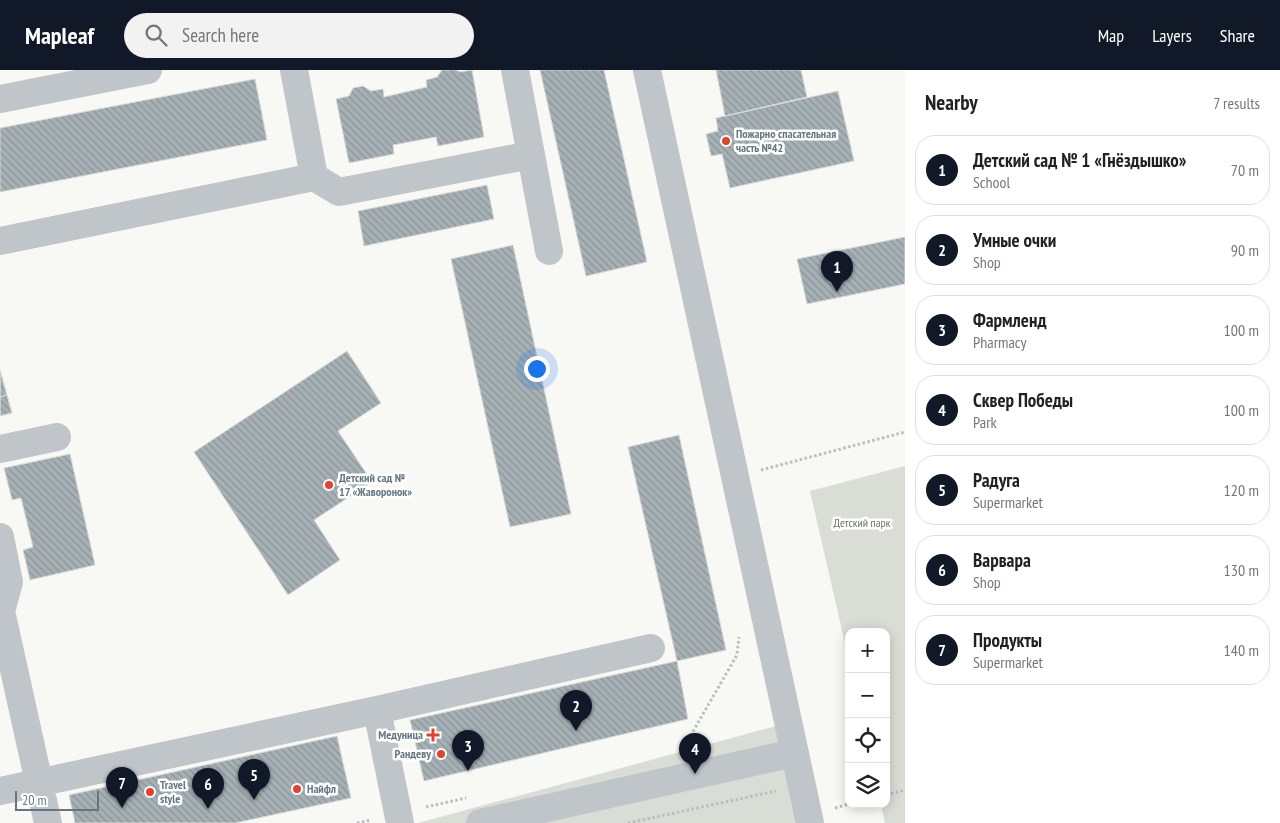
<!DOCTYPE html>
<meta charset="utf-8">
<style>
body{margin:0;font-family:"PT Sans Narrow",sans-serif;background:#f2f2f2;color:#222}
.controls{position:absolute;right:15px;bottom:15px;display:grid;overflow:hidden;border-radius:10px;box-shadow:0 2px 12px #0003}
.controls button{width:45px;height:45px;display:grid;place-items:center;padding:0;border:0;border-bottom:1px solid #e0e0e0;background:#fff;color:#222;font:25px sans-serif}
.scale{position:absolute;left:15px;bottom:12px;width:84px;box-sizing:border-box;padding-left:5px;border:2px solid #647780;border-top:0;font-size:14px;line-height:18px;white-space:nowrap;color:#647780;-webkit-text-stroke:4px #fff;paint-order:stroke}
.you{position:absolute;left:536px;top:298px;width:18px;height:18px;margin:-12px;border:4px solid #fff;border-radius:50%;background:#1a73e8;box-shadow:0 0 0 8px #1a73e833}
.badge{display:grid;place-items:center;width:32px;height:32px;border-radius:50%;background:#111827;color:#fff;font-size:16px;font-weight:700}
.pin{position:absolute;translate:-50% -41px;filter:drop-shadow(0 1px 2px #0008)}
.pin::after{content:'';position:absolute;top:26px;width:18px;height:15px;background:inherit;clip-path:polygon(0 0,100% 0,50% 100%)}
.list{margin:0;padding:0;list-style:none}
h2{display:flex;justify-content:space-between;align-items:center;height:65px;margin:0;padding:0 20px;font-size:21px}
h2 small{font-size:16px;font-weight:400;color:#767676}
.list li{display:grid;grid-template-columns:32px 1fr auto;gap:15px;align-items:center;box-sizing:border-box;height:70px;margin:0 10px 10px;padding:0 10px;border:1px solid #e0e0e0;border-radius:20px}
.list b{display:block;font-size:19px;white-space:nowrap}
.list p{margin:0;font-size:16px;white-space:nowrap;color:#767676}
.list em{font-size:16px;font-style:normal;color:#767676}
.icon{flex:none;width:28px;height:28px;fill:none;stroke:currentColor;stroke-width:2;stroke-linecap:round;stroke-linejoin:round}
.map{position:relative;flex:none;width:905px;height:753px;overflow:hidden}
header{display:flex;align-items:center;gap:30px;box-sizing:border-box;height:70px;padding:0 25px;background:#111827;color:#fff}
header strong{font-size:24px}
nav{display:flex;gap:28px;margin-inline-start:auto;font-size:18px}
.search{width:350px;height:45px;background:#f2f2f2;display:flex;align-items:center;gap:12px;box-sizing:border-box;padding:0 18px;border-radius:28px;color:#767676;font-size:19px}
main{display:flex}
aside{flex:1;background:#fff}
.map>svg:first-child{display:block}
.green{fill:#d9ddd5}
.building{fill:url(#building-back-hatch);stroke:#dadad8}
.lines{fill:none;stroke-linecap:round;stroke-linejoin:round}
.path{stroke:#babec0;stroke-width:3;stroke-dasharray:2.5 2.5;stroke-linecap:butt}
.minor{stroke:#bfc5c8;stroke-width:28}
.poi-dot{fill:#e0432e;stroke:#fff;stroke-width:2}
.labels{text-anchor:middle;stroke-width:5;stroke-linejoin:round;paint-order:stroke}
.poi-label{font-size:12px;font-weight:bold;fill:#647780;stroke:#fff;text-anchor:start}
.park-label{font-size:12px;fill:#697863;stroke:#fff}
</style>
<header>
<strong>Mapleaf</strong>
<div class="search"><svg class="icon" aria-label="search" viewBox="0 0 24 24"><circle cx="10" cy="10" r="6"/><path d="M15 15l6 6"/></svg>Search here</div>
<nav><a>Map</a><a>Layers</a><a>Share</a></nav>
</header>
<main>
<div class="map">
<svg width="905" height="753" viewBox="0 0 905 753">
<defs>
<pattern id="building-back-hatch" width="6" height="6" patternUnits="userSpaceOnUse" patternTransform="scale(1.25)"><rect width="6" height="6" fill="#a6b1b5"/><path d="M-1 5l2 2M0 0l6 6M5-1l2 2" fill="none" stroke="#8b9598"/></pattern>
</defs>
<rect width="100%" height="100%" fill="#f8f8f5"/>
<!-- green -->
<path class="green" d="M905 396V753H885L881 734H886V562H849V591L810 421Z
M780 655 801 753H418Z"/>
<!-- building -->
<path class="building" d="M442 0H456L460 2 472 0 484 67 438 76 436 67 393 75 394 84 349 93 336 29 349 26 353 18 363 16 371 21 383 19 384 27 427 17 426 10 437 7Z
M540 0H604L647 192 586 206Z
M716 0H801L807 27 725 46Z
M255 9 267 70 0 122V58Z
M838 21 854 91 730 118 722 84 711 86 706 64 718 61 716 48Z
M487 115 494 149 364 176 358 141Z
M905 167V214L807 234 797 189Z
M513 175 571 444 510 457 451 189Z
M347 281 381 333 338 361 372 412 314 450 340 490 288 525 194 382Z
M0 300 12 343 0 346Z
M0 300 7 325 0 327Z
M7 325 12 343 0 346V327Z
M679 365 726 580 677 591 628 377Z
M70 384 95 495 30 510 23 480 33 477 21 428 12 430 4 398Z
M677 591 688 649 424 711 410 650Z
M337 666 351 728 235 753H75L69 725Z"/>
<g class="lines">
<!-- path -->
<path class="path" d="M761 400 905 362
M682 678 684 677 737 585 739 567
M886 725 905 720
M426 737 466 728
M835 738 849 734
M357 753 371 750
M628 753 776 721"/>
<!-- minor -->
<path class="minor" d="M647 0 810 753
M0 29 148 0
M531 85 549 181
M314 107 339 122 531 85 515 0
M0 171 314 107 294 0
M0 379 57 367
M0 467 9 512 1 541 48 753
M377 640 400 753
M0 721 377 640 651 578
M480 753 794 683"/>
</g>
<!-- markers -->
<g class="poi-dot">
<circle cx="726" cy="71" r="5"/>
<circle cx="329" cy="415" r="5"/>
<path d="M430.5 657.5h5v5h5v5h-5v5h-5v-5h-5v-5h5z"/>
<circle cx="441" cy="684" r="5"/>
<circle cx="297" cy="719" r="5"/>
<circle cx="150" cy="722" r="5"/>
</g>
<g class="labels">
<!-- poi labels -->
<g class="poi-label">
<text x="736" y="68">Пожарно спасательная<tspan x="736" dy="14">часть №42</tspan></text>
<text x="339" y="412">Детский сад №<tspan x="339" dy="14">17 «Жаворонок»</tspan></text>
<text x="423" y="669" text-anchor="end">Медуница</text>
<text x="431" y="688" text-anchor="end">Рандеву</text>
<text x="160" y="719">Travel<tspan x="160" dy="14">style</tspan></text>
<text x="307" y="723">Найфл</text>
</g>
<!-- park labels -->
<g class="park-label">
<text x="862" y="457">Детский парк</text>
</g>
</g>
</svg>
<div class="controls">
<button>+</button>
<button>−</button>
<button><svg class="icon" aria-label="locate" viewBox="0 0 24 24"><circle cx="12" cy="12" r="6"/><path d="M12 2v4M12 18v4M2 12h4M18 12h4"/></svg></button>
<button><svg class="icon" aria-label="layers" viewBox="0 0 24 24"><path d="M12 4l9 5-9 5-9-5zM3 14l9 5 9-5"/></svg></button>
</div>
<div class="scale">20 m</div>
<div class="you"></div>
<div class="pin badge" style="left:837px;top:222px">1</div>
<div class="pin badge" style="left:576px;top:661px">2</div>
<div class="pin badge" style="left:468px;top:701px">3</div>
<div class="pin badge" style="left:695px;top:704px">4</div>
<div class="pin badge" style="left:254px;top:730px">5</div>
<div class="pin badge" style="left:208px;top:739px">6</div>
<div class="pin badge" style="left:122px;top:738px">7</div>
</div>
<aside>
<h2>Nearby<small>7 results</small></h2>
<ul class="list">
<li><span class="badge">1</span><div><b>Детский сад № 1 «Гнёздышко»</b><p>School</p></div><em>70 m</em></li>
<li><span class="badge">2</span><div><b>Умные очки</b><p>Shop</p></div><em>90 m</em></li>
<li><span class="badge">3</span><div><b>Фармленд</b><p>Pharmacy</p></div><em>100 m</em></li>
<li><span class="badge">4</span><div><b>Сквер Победы</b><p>Park</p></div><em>100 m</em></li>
<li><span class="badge">5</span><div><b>Радуга</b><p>Supermarket</p></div><em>120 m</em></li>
<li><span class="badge">6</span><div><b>Варвара</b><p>Shop</p></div><em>130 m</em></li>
<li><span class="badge">7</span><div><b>Продукты</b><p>Supermarket</p></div><em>140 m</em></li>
</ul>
</aside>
</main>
